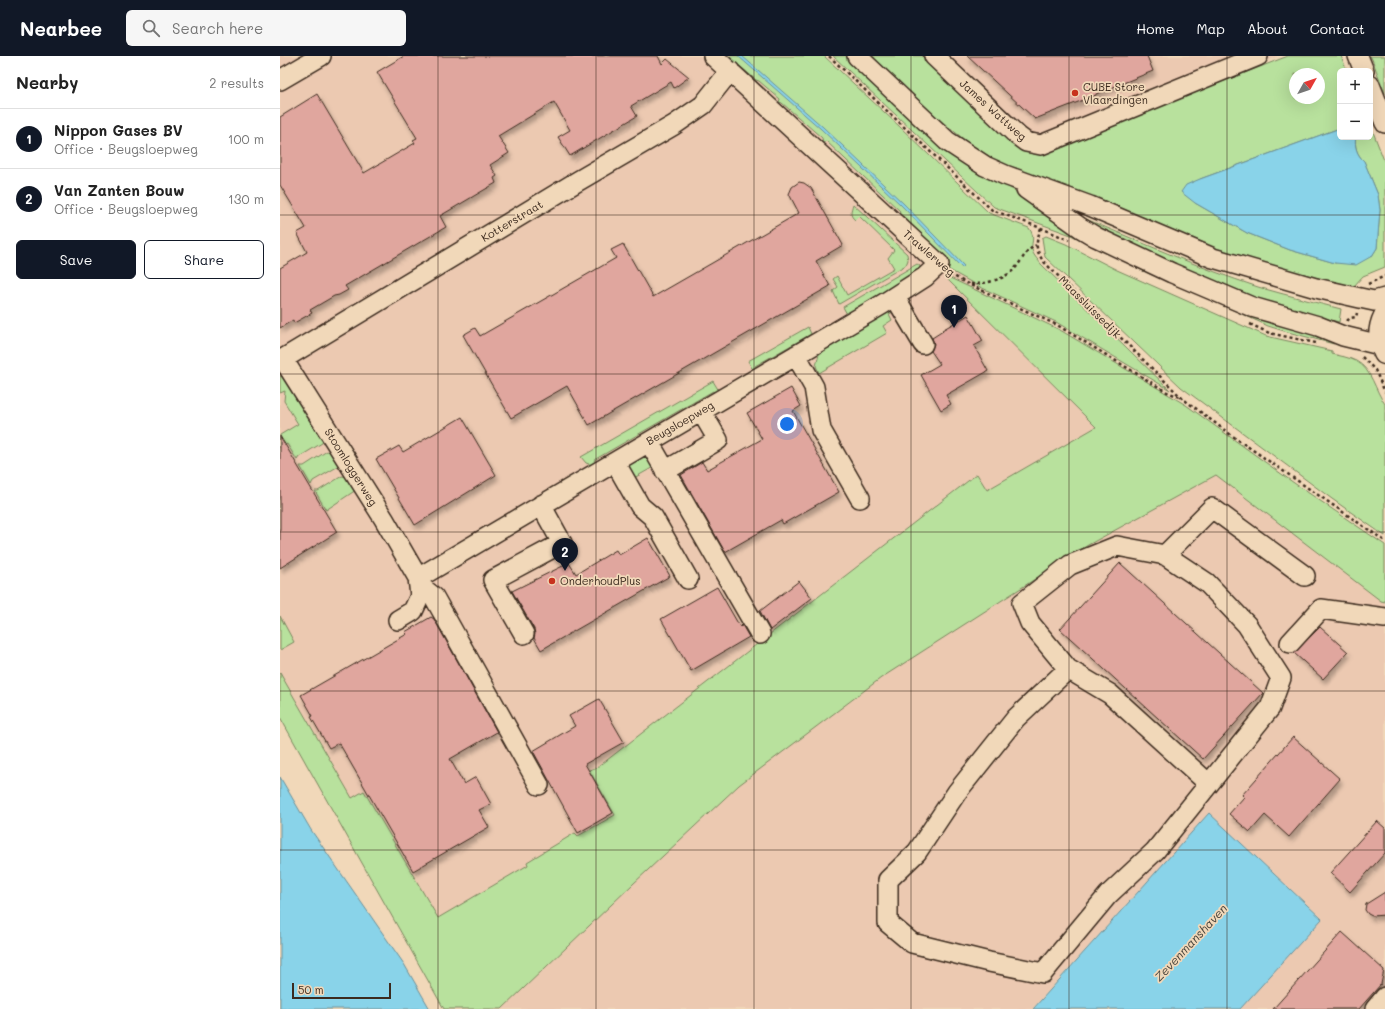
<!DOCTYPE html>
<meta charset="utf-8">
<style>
body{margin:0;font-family:Mali,sans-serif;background:#f6f6f6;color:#222}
.controls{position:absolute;right:12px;top:12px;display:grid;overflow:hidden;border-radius:6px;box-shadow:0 4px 16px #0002}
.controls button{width:36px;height:36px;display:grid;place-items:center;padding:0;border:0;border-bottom:1px solid #e0e0e0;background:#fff;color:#222;font:20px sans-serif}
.compass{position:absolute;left:1009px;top:12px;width:36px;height:36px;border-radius:50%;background:#fff;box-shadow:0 4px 16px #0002;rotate:50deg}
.scale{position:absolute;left:12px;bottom:10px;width:99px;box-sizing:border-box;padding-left:4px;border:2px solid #3b2a1e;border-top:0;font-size:11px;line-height:14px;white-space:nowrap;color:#3b2a1e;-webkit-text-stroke:3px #f1d8b9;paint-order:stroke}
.you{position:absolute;left:507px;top:368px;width:14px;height:14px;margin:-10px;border:3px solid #fff;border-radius:50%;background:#1a73e8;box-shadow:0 0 0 6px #1a73e833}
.badge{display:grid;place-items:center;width:26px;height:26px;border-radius:50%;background:#111827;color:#fff;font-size:13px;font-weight:700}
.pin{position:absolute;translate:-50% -33px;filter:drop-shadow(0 1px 2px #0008)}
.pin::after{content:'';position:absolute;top:21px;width:14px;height:12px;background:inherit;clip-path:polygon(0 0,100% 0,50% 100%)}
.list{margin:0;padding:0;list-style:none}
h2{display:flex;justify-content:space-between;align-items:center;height:52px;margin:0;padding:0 16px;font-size:17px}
h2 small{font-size:13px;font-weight:400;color:#767676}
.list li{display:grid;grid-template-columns:26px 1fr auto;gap:12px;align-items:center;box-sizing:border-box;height:60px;padding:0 16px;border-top:1px solid #e0e0e0}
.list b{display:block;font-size:15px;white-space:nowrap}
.list p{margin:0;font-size:13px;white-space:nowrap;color:#767676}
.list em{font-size:13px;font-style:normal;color:#767676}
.actions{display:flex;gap:8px;padding:12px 16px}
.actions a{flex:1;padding:9px 0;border:1px solid #111827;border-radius:6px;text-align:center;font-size:14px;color:#111827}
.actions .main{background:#111827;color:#fff}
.icon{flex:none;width:22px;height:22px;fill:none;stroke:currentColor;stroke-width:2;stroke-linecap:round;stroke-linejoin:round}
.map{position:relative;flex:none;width:1105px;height:953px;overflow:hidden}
header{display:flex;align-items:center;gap:24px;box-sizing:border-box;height:56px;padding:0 20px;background:#111827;color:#fff}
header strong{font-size:19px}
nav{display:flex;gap:22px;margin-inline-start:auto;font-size:14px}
.search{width:280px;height:36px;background:#f6f6f6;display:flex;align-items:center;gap:10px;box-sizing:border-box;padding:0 14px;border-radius:6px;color:#767676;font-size:15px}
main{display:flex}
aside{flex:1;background:#fff}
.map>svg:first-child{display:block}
.built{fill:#ecc9b1}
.green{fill:#b8e19d;stroke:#7a865e;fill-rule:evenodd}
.water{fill:#89d3e9;stroke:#6a8f98}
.building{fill:#e0a69e;stroke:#3b2a1e;filter:url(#shadow)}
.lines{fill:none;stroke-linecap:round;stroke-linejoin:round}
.minor-casing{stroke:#3b2a1e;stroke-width:22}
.major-casing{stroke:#3b2a1e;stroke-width:25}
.path{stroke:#3b2a1e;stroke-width:2.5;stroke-dasharray:3 3;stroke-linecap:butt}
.minor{stroke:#f1d8b9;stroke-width:19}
.major{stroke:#f1d8b9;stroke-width:22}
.grid{fill:none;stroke:#3b2a1e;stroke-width:1;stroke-opacity:0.55}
.poi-dot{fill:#c8321e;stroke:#f1d8b9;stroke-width:1.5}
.labels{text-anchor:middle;stroke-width:3.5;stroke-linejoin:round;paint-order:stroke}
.poi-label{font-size:11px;fill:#3b2a1e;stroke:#f1d8b9;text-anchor:start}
.street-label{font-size:11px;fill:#3b2a1e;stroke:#f1d8b9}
.water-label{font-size:12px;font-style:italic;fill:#47433c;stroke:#f1d8b9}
</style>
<header>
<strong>Nearbee</strong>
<div class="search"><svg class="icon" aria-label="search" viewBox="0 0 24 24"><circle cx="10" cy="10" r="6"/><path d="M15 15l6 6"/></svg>Search here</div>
<nav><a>Home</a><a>Map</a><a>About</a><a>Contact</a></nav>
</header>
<main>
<aside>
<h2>Nearby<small>2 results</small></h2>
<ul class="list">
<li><span class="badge">1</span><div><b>Nippon Gases BV</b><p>Office · Beugsloepweg</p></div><em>100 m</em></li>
<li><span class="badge">2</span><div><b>Van Zanten Bouw</b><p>Office · Beugsloepweg</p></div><em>130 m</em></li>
</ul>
<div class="actions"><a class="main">Save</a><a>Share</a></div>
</aside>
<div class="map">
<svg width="1105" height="953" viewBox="0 0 1105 953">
<defs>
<filter id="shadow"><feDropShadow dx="2.5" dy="4.5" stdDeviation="2" flood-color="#0004"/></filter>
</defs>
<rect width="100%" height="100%" fill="#f1d8b9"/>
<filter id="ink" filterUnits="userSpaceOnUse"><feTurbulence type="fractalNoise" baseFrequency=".025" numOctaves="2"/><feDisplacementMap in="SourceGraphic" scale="8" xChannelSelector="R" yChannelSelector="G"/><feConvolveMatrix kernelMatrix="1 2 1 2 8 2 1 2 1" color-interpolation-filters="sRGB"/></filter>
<g filter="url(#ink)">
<!-- built -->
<path class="built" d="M0 0H456L541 74 700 237 936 419 1105 547V953H960L1042 862 929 757 752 953H169L0 640Z
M632 0H998L775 104Z"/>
<!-- green -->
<path class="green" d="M448 0H544L619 70 709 157 749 172C757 183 749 187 753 197 755 201 759 205 761 208L890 334 776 266 698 230 671 215 666 211 660 196 623 160 619 161 617 159 620 155 546 85 543 87 542 82 502 47 499 46 500 43 479 25 476 24Z
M553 0H570L694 109 743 140 1055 282 1054 288 1004 275 988 270 916 237 870 218 791 179 714 151Z
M588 0H642L725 78 780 89 1008 0H1061L1067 15H1060V72L920 123 915 147 967 177 1010 194 1055 207 1092 200 1097 192 1100 154 1098 139 1084 105C1077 99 1074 90 1076 81H1090V68L1105 107V211L1083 220 1074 230 1070 231 964 208 753 121 715 104 686 85 649 55ZM1015 18H1039V42H1015Z
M1090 0H1105V38L1092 3Z
M573 148 627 198 628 204 626 209 559 248 553 235 558 231 553 223 557 220 567 239 614 212 608 202 614 194 579 160 575 164C569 159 571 155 573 148Z
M799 160C858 185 917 211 978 231 1006 239 1034 246 1061 253L1059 266 1000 251 947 234 864 199Z
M766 180 786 188 837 214 986 280 1052 295V298C1060 300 1068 301 1076 305 1092 313 1095 335 1105 348V480L1052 443 901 331 765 201 762 182Z
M637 208 640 210 639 219 610 233 576 253 574 259 568 260 563 251Z
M668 221 780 274 906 349 1014 427 1105 489V546L1101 545 936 419 808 489 601 622 459 729 353 828 222 953H164L0 661V617L72 742 84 735 158 862 248 809 247 806 295 777 298 780 335 759 309 714 318 711 697 418 707 434 816 371 667 223Z
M612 253 613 256 609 258 612 264 603 270 607 277 539 317 536 310 540 294Z
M528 271 531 278 475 310 478 314H473L468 305Z
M0 320 10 324 44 384 42 387 19 401 17 404 7 388 0 392V379L18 368 4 345 5 335 0 337Z
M433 325 439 335 436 338 433 335 314 404 316 407 312 409 306 407 301 401Z
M369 394 377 409 354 422 348 411 350 405Z
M47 395 53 396 59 407 57 411 33 425 31 429 20 410H24Z
M62 420 67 421 76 434 46 454 35 435H38Z
M0 560 14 586 0 594Z"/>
<!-- water -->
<path class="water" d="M458 0H462L543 71 624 148 684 210 682 212 621 149 541 73Z
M1060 72V81H1076C1074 90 1077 99 1084 105L1098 139 1100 154 1097 192 1092 200 1076 209 1055 207 1010 194 967 177 915 147 901 136 906 129 920 123Z
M0 721 31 774 124 908 150 953H0Z
M929 757 1042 863 960 953H753Z"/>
<!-- building -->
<path class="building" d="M124 0H378L382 8 387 3 409 21 394 32 391 26 351 50 357 60 290 100 278 81 290 74 274 46 218 80 229 97 210 109 217 120 214 122 216 127 160 160 166 171 65 230 68 234 59 239 54 240 30 254 32 257 14 267 13 264 0 272V212L27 196 17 177 26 172 0 129V61L37 38 84 117 135 87 133 84 137 82 97 16Z
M687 0H867L873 15 816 38V39L755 63Z
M519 126 524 127 531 132 563 189 536 205 550 230 309 369 287 330 231 362 183 279 195 272 200 280 336 202 331 194 343 188 373 241 519 157 509 138 512 131Z
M688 259 703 285 694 290 708 315 666 339 671 348 661 354 641 319 660 308 651 295 654 288 652 282 663 275 662 274Z
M511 332 521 350 513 355 559 436 503 468 501 464 445 496 401 419 422 406 427 414 482 383 467 357Z
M182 361 216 419 135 469 96 403 119 390 123 396Z
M0 380 57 476 0 512Z
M368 482 390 520 261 594 254 582 255 578 254 573 232 535 289 507 296 518 336 494 339 499Z
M840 507 983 637 923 703 780 573Z
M519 525 532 542 490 574 480 555Z
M437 531 460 571 462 569 469 581 411 615 381 563Z
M151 561 154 563 217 676 170 703 184 728 196 721 211 748 199 754 209 771 133 815 59 687 49 692 31 661 33 660 21 639 127 578 125 576Z
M1040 571 1068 596 1043 623 1014 597Z
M319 643 344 686 305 708 333 757 298 777 253 695 295 670 289 660Z
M1013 681 1060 723 1009 781 985 759 970 776 949 758 964 741 962 739Z
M1097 765 1105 772V797L1070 836 1050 817Z
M1105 836V859L1092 860 1088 858 1085 854 1086 848Z
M1062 876 1104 914 1101 928 1079 953H993Z"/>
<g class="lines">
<defs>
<path id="minor" d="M577 0 667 85 705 110 725 119 810 150 933 202 1036 232 1080 242 1094 245 1105 242
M654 0 738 80 746 86 761 89 978 0
M1078 0 1084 15
M0 24 41 0
M1090 29 1105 67
M746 133 801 172 816 181 892 217 972 251 1038 270 1063 280 1096 288 1103 293
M615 241 643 288
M516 299 534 331 541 374 580 442
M3 303 298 125 394 69 423 49 450 15
M0 305 3 303 104 463 138 522 140 540 133 555 118 564
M369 386 480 578
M335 406 360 450 373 461 408 523
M385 415 438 384 421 355
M837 490 885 499 927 527 967 569 1001 622 990 652 875 795 828 839 763 917 709 906 632 887 608 867V824L637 796 677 736 736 662 788 613 750 567 742 547 790 509Z
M885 499 932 452 1025 520
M138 522 603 248 645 221 659 208 433 0
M139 529 154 541 259 729
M244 578 213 524 282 487 261 449
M1010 587 1041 553 1105 562
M788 613 830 638 929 728
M1095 953 1105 941"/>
<path id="major" d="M1105 260C1099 272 1099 285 1105 297"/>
</defs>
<!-- minor casing -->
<use href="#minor" class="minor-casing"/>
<!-- major casing -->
<use href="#major" class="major-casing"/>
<!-- path -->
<path class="path" d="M549 0 712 154 761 172 789 184
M761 172C756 187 754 191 763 205L902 342 951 379 1105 485
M670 218 688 228 777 269 887 336 900 341
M691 228C707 228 727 223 737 210 743 202 747 194 756 189
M1088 228 1105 220
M1067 265 1070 262 1076 261 1077 257
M970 268 989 277 1036 287
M1082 301 1095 314 1105 336"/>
<!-- minor -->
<use href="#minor" class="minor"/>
<!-- major -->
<use href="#major" class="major"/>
</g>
</g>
<!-- grid -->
<path class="grid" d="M158 0V953M316 0V953M474 0V953M631 0V953M789 0V953M947 0V953M0 159H1105M0 318H1105M0 476H1105M0 635H1105M0 794H1105"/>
<!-- markers -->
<g class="poi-dot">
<circle cx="795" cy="37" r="4"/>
<circle cx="272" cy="525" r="4"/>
</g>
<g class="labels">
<!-- poi labels -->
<g class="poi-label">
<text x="803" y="35">CUBE Store<tspan x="803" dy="13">Vlaardingen</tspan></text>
<text x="280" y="529">OnderhoudPlus</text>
</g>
<!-- street labels -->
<g class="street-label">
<text transform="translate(713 54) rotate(42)" y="4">James Wattweg</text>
<text transform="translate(232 165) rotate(-31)" y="4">Kotterstraat</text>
<text transform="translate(649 197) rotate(41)" y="4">Trawlerweg</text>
<text transform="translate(810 251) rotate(45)" y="4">Maassluissedijk</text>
<text transform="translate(400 367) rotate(-30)" y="4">Beugsloepweg</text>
<text transform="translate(71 411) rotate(58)" y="4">Stoomloggerweg</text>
</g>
<!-- water labels -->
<g class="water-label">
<text transform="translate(911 887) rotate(-47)" y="4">Zevenmanshaven</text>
</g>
</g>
</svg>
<div class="controls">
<button>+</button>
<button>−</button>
</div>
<svg class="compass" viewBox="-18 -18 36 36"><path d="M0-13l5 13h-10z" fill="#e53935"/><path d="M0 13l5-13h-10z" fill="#767676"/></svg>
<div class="scale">50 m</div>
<div class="you"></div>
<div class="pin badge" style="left:674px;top:272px">1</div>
<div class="pin badge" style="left:285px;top:515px">2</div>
</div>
</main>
